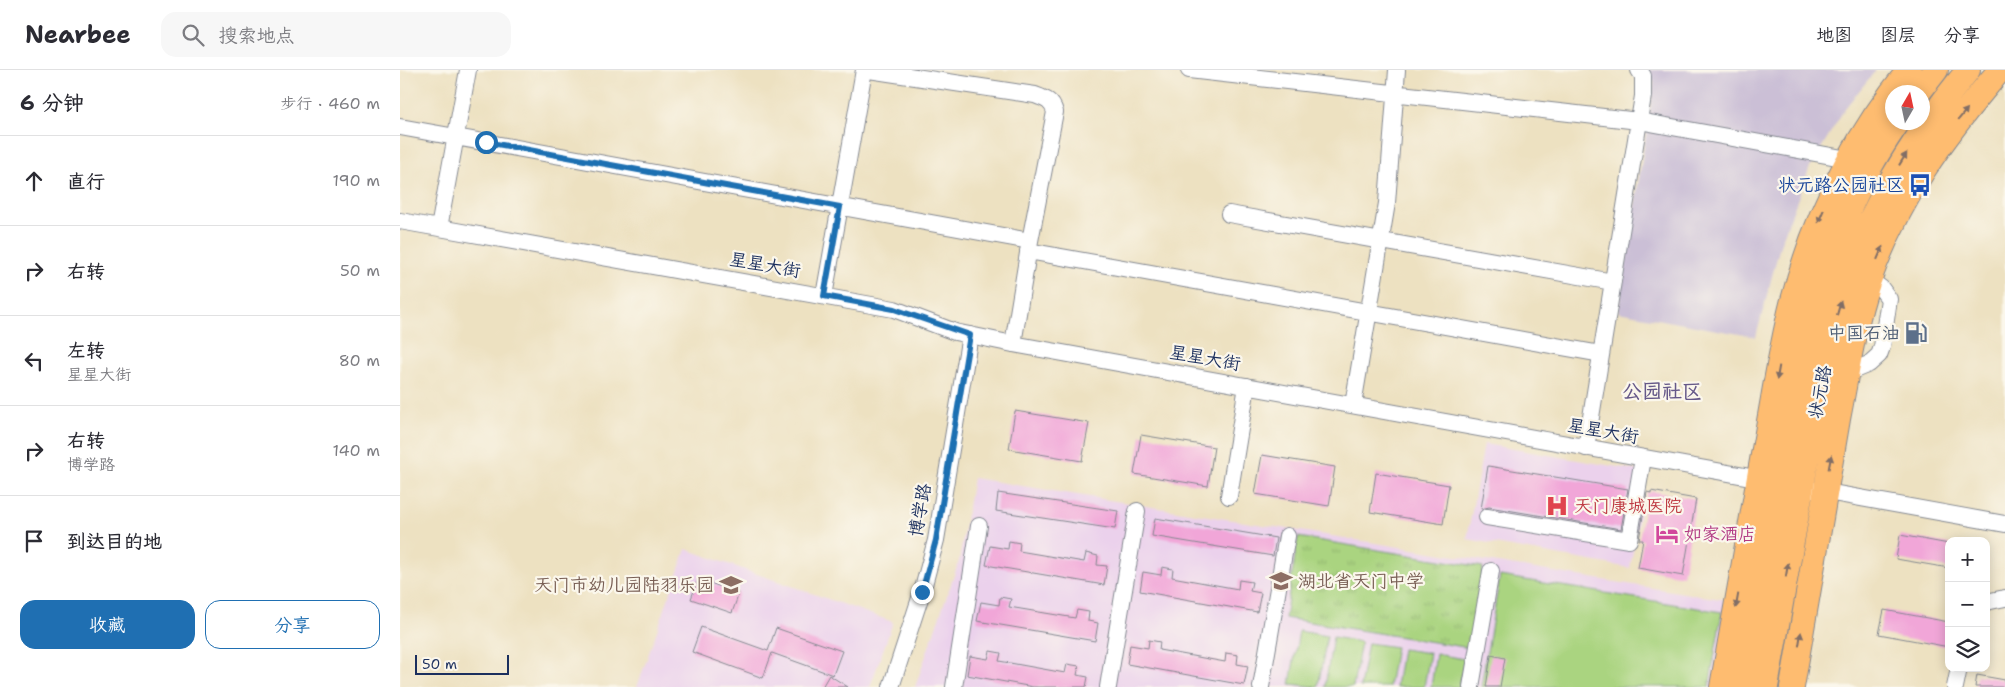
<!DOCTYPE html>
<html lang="zh">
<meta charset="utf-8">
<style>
body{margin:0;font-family:"Shantell Sans","LXGW WenKai TC",sans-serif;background:#f7f7f7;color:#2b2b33}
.controls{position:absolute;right:15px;bottom:15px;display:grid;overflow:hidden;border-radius:10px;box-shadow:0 2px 12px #0003}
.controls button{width:45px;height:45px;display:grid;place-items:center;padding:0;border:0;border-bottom:1px solid #e1e1e2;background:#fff;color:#2b2b33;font:25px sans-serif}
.compass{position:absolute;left:1485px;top:15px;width:45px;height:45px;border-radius:50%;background:#fff;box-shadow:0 2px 12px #0003;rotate:9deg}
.scale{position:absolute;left:15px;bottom:12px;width:94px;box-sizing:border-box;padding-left:5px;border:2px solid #1b2f5e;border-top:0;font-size:14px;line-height:18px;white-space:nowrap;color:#1b2f5e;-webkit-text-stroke:4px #fbf7ec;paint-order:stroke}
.stop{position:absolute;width:15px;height:15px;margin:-11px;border:4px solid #1f6fb2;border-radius:50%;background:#fff}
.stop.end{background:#1f6fb2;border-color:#fff;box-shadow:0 1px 5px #0008}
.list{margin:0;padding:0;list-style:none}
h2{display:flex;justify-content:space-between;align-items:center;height:65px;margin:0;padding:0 20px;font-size:21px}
h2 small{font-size:16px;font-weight:400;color:#7c7c81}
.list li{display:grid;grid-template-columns:32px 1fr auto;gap:15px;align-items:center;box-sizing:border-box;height:90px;padding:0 20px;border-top:1px solid #e1e1e2}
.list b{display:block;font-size:19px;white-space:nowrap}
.list p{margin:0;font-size:16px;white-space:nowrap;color:#7c7c81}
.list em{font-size:16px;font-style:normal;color:#7c7c81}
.actions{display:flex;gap:10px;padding:15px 20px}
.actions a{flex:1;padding:11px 0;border:1px solid #1f6fb2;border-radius:15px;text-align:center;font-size:18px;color:#1f6fb2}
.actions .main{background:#1f6fb2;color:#fff}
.icon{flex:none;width:28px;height:28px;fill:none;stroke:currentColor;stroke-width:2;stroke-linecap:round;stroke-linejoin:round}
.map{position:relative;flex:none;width:1605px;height:617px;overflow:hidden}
header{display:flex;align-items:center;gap:30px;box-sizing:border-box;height:70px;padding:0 25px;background:#fff;border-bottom:1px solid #e1e1e2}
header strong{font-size:24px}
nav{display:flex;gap:28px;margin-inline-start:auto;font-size:18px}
.search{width:350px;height:45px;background:#f7f7f7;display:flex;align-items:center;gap:12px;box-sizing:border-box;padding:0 18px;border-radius:15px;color:#7c7c81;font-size:19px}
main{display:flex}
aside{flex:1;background:#fff}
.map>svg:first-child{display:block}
.built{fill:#ebd1ec}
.industrial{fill:#cbbfd6}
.grass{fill:url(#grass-tufts);stroke:#62826f}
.pitch{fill:#aad480;stroke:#62826f}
.building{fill:#f1a6d8}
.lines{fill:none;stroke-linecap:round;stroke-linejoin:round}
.minor-casing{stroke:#848890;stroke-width:18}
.highway-casing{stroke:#848890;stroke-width:26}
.minor{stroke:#fff;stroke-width:16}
.highway{stroke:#febc70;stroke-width:24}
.oneway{fill:#816e66}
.route{stroke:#1f6fb2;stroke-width:6}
.labels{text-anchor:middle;stroke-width:4.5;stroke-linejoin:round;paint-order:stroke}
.transit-label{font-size:18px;fill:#164399;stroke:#fbf7ec;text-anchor:end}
.street-label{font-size:18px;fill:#1b2f5e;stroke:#fbf7ec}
.service-label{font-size:18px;fill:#4e5e75;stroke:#fbf7ec;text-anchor:end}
.health-label{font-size:18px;fill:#be3a42;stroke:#fbf7ec;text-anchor:start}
.hotel-label{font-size:18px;fill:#b23c85;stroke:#fbf7ec;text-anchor:start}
.education-label{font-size:18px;fill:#785e54;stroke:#fbf7ec;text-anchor:start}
.quarter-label{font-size:20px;font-weight:bold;fill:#665989;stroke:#fbf7ec}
</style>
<header>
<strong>Nearbee</strong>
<div class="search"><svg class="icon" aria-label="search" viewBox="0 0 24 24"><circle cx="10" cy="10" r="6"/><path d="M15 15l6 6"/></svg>搜索地点</div>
<nav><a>地图</a><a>图层</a><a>分享</a></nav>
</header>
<main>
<aside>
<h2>6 分钟<small>步行 · 460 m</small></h2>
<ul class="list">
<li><svg class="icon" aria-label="ahead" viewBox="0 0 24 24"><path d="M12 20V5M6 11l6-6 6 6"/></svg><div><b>直行</b></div><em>190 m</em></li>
<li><svg class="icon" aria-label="right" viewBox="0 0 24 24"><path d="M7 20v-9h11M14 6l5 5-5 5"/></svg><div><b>右转</b></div><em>50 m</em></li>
<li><svg class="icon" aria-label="left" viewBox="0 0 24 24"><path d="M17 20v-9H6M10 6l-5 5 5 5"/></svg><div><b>左转</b><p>星星大街</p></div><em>80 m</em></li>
<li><svg class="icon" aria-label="right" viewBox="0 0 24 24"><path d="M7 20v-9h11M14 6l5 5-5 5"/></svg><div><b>右转</b><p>博学路</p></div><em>140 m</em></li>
<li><svg class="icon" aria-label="arrive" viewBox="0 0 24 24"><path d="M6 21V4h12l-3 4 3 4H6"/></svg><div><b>到达目的地</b></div></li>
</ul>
<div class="actions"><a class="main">收藏</a><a>分享</a></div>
</aside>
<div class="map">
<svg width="1605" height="617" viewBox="0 0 1605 617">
<defs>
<pattern id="grass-tufts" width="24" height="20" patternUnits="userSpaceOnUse" patternTransform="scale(1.25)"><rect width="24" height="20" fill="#aad480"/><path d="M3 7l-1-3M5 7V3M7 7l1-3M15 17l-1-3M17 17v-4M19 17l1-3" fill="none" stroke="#92b671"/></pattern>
</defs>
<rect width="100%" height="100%" fill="#fbf7ec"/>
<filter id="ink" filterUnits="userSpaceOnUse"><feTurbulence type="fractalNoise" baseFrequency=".02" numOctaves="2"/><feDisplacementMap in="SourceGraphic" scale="10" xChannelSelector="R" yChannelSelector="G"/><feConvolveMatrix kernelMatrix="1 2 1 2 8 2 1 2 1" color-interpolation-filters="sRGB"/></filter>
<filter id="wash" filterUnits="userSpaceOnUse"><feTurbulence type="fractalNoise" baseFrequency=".0096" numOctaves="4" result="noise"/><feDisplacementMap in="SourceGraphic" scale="20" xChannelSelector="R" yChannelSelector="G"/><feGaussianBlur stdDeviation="1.12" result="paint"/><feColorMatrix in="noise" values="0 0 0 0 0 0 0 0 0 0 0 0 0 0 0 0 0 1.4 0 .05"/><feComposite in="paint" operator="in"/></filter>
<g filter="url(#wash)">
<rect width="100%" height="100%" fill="#ede1c1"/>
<!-- built -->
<path class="built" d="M1084 374 1247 402 1230 498 1067 469Z
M573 408 1333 531 1318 617H515L559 491Z
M286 479 493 552 470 617H237Z"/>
<!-- industrial -->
<path class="industrial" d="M1246 0H1476L1445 38 1410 97 1381 172 1356 267 1218 242 1254 13Z"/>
<!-- grass -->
<path class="grass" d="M898 467 1083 497 1070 578 885 548Z"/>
<!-- pitch -->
<path class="pitch" d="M1100 506 1322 542 1309 617H1081Z
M899 561 927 566 918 617 890 614Z
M933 567 961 572 953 617H925Z
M968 573 996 577 989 617H960Z
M1002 579 1030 583 1024 617H996Z
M1036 584 1064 589 1059 617H1031Z"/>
<g id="blocks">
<!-- building -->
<path class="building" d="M615 341 689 353 682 391 609 379Z
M741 365 814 377 808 416 734 404Z
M862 385 935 397 929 436 855 424Z
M1088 396 1228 419 1221 459 1089 437 1081 439Z
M976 403 1049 415 1043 454 970 442Z
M1251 421 1296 429 1283 506 1238 498 1243 470H1239L1247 422 1251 423Z
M598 423 718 441 715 459 596 441Z
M755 448 876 468 873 486 752 466Z
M1500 465 1549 474V498L1496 489Z
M609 471 620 473 619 481 684 492 686 483 698 486 697 495 707 496 704 515 586 495 590 476 608 479Z
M762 497 773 499 772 507 838 519 839 510 852 512 850 521 861 523 857 542 740 521 743 502 761 505Z
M298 509 339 523 332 543 291 529Z
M600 527 611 529 609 537 675 548 677 540 689 542 688 551 698 553 695 571 577 551 581 532 599 535Z
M1484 540 1549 552V577L1479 564Z
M301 557 368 581 376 558 442 581 433 605 372 583 363 608 292 582Z
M749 570 760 572 759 580 825 592 826 583 838 585 837 594 848 596 844 615 727 594 730 575 748 578Z
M590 581 601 583 599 591 665 603 667 594 679 596 677 605 688 607 686 617H633L567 605 570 586 588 589Z
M1091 585 1105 588 1100 617H1086Z
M429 605 448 617H422Z
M1577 605 1605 610V617H1575Z"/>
</g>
</g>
<g filter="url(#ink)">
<use href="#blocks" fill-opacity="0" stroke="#848890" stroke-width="1"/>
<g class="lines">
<defs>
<path id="minor" d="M469 0 635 25C646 29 652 31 655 42L630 171 613 274
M789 0 1239 51 1448 89
M0 57 630 171
M829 144 1213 212
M0 151 494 239 555 262 613 274 1367 410
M39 158 68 0
M628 181 1201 284
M424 226 464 0
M1447 303 1469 294 1479 285 1482 277 1489 229 1481 218 1470 210
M953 335 987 133 997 0
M1186 378 1243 26V6L1239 0
M1416 420 1605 454
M829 426 847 316
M1087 447 1229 470 1243 388
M1586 532 1605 528
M491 617 522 522 536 470 570 265
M554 617 579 456
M708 617 737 441
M861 617 887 466
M1071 617 1091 501
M1555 617 1559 598"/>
<path id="highway" d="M1519 22 1536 0
M1322 617C1336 538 1350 458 1364 379 1373 331 1380 282 1392 234 1414 148 1453 69 1509 0
M1344 617C1359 534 1372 450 1388 367 1409 252 1429 150 1498 52
M1366 617C1381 535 1395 453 1410 371 1423 303 1434 234 1462 169 1488 107 1526 52 1568 0
M1392 617C1408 528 1422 438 1438 349 1447 304 1453 257 1468 213 1498 128 1542 68 1600 0"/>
</defs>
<!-- minor casing -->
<use href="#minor" class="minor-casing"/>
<!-- highway casing -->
<use href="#highway" class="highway-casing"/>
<!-- minor -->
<use href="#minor" class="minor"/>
<!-- highway -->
<use href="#highway" class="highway"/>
</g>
<!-- one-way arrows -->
<defs><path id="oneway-solid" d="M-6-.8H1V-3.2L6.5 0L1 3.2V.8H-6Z" transform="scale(1.25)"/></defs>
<g class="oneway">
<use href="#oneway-solid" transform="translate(1563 44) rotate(-51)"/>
<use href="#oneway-solid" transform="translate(1503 89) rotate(-58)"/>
<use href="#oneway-solid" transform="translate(1421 146) rotate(113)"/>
<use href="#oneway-solid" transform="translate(1480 183) rotate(-67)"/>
<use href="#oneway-solid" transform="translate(1439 238) rotate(-74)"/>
<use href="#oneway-solid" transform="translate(1378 303) rotate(100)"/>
<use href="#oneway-solid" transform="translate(1430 392) rotate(-79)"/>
<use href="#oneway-solid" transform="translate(1387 500) rotate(-80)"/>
<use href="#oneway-solid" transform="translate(1337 531) rotate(100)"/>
<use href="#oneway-solid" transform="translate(1400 569) rotate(-81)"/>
</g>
</g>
<g class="lines" filter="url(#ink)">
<!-- route -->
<path class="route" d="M86 72 440 137 424 226 494 239 570 265 536 470 522 522"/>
</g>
<!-- icons -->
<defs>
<symbol id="bus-bare" viewBox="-9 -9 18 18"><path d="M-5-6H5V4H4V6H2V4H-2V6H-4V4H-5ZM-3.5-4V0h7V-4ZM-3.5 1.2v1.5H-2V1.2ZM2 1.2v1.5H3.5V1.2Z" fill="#1a4fb4" stroke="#fbf7ec" stroke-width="2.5" paint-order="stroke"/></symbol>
<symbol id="fuel-bare" viewBox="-9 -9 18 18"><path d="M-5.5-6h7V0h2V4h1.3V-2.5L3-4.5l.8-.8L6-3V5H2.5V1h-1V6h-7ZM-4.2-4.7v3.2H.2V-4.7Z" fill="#5c6f8a" stroke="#fbf7ec" stroke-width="2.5" paint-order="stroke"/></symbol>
<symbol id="hospital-bare" viewBox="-9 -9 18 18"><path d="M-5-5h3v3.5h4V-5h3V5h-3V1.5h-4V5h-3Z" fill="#e0444e" stroke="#fbf7ec" stroke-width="2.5" paint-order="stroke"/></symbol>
<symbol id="hotel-bare" viewBox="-9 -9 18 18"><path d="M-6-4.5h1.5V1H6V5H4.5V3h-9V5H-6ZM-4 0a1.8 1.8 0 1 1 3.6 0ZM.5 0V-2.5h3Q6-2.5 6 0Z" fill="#d1479c" stroke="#fbf7ec" stroke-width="2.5" paint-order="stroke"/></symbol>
<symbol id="school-bare" viewBox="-9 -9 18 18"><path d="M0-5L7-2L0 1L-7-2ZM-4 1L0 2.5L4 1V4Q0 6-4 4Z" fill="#8d6e63" stroke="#fbf7ec" stroke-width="2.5" paint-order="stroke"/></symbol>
</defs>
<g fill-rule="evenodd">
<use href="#bus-bare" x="1504" y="99" width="32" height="32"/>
<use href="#fuel-bare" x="1500" y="247" width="32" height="32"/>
<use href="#hospital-bare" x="1141" y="420" width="32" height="32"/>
<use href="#hotel-bare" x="1251" y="448" width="32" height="32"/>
<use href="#school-bare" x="865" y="495" width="32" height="32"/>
<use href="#school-bare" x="315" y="499" width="32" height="32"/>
</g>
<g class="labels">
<!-- transit labels -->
<g class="transit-label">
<text x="1504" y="121">状元路公园社区</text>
</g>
<!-- street labels -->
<g class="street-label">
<text transform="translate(365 195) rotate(10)" y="6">星星大街</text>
<text transform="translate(805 288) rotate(10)" y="6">星星大街</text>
<text transform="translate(1420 322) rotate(-79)" y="6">状元路</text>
<text transform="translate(1203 361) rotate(10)" y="6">星星大街</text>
<text transform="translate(520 440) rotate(-80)" y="6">博学路</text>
</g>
<!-- service labels -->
<g class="service-label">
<text x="1500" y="269">中国石油</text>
</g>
<!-- health labels -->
<g class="health-label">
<text x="1174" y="442">天门康城医院</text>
</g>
<!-- hotel labels -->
<g class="hotel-label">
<text x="1284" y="470">如家酒店</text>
</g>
<!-- education labels -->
<g class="education-label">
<text x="898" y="517">湖北省天门中学</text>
<text x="314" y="521" text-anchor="end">天门市幼儿园陆羽乐园</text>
</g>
<!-- quarter labels -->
<g class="quarter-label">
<text x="1262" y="328">公园社区</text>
</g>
</g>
</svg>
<div class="controls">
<button>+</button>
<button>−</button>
<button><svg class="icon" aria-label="layers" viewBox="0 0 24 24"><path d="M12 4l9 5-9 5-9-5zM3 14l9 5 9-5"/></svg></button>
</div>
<svg class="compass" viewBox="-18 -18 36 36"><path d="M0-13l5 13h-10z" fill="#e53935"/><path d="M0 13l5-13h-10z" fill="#7c7c81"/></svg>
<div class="scale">50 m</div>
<div class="stop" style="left:86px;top:72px"></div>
<div class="stop end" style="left:522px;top:522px"></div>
</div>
</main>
